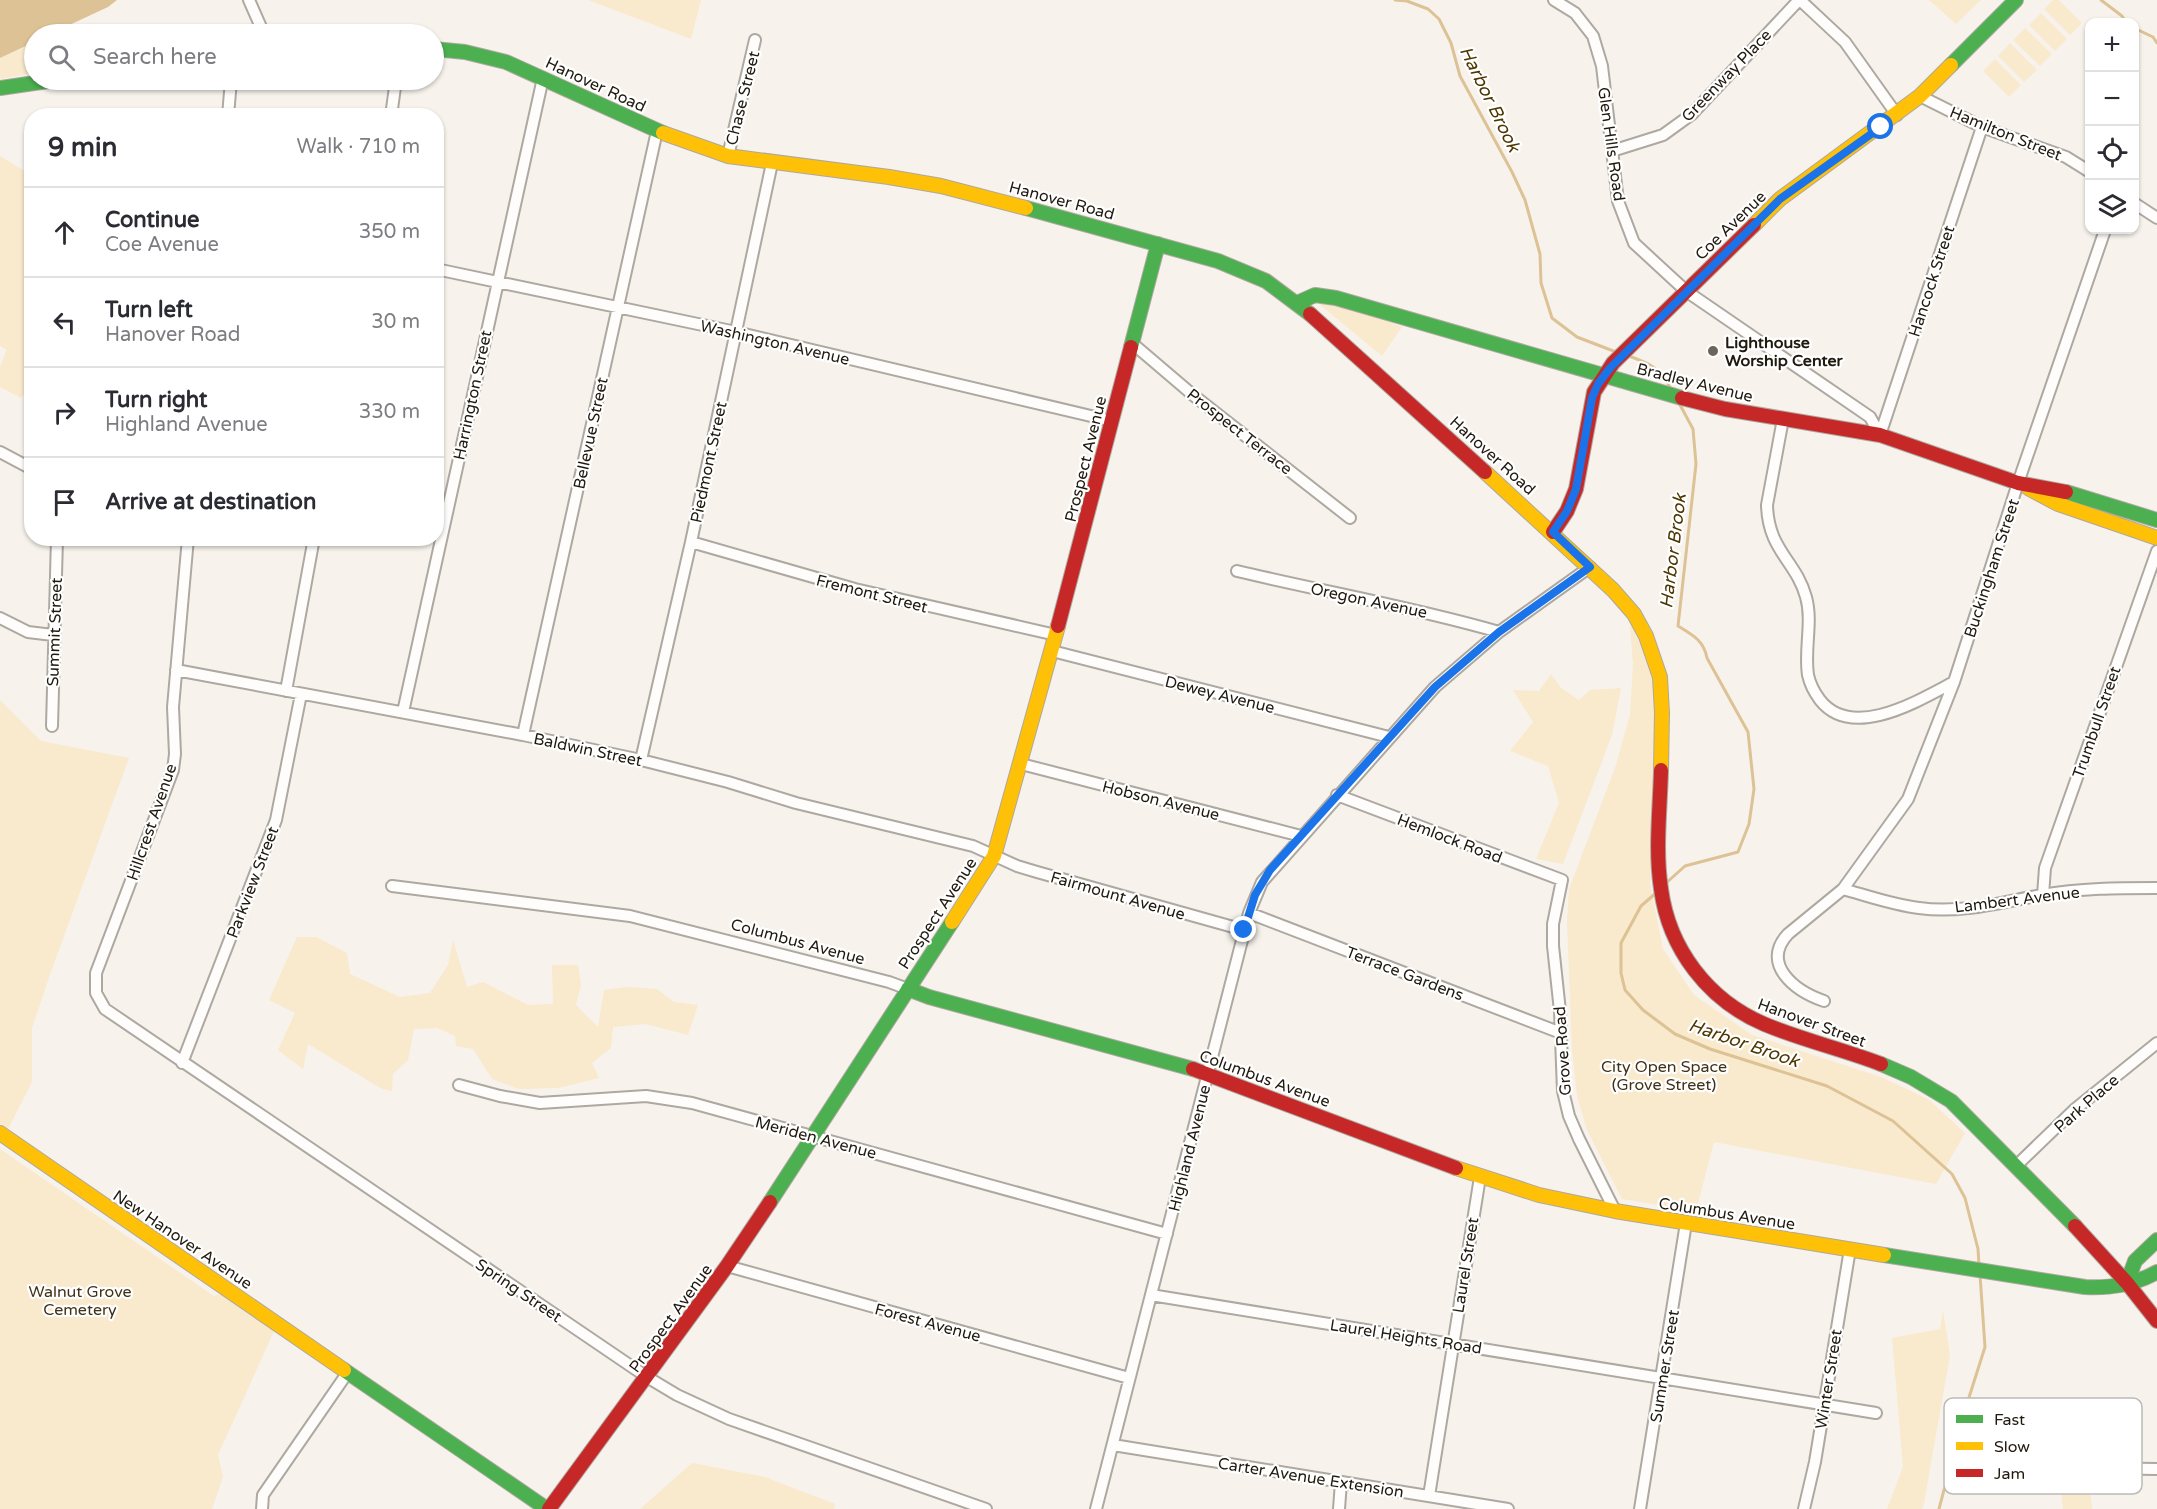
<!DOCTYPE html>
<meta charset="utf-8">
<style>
body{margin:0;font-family:"Varela Round",sans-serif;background:#f7f7f7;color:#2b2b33}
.controls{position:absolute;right:18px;top:18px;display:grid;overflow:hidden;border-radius:12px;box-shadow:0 2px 4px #0004}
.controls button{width:54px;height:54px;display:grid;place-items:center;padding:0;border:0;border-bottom:2px solid #e1e1e2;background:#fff;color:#2b2b33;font:30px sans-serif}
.stop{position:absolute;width:18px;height:18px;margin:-14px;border:4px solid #1a73e8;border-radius:50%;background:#fff}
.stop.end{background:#1a73e8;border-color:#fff;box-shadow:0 2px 6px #0008}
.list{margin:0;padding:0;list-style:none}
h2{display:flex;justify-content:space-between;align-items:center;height:78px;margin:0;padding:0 24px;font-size:26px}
h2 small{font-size:20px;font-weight:400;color:#7c7c81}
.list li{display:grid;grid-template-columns:39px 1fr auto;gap:18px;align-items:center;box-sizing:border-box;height:90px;padding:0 24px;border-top:2px solid #e1e1e2}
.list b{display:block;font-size:22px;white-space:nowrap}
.list p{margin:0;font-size:20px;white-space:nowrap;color:#7c7c81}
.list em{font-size:20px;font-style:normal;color:#7c7c81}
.icon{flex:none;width:33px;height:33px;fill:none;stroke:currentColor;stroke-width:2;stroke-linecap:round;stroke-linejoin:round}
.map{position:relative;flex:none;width:2157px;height:1509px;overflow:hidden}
.search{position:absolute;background:#fff;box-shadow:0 2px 4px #0004;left:24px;top:24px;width:420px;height:66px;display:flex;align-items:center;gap:15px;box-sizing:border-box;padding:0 21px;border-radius:33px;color:#7c7c81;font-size:22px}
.panel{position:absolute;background:#fff;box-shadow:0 2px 4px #0004;left:24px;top:108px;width:420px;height:438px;border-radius:24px}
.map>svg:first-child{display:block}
.green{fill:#f9e9cd}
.water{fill:#dcc294}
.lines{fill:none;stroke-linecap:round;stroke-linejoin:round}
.stream{stroke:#dcc294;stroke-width:3}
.street-casing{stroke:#ada8a0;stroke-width:14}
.fast-casing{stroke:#ada8a0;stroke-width:16}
.slow-casing{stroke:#ada8a0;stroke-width:16}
.jam-casing{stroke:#ada8a0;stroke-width:16}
.street{stroke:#fefdfc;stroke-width:10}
.fast{stroke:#4caf50;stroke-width:14}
.slow{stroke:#ffc107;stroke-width:14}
.jam{stroke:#c62828;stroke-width:14}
.route{stroke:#1a73e8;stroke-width:8}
.poi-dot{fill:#6b655c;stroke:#fff;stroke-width:2}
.labels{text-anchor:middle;stroke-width:4.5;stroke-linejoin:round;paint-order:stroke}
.street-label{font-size:16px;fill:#20190e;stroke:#fff}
.poi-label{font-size:16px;font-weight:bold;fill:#20190e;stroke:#fff;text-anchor:start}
.park-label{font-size:16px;fill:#413216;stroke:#fff}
.water-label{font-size:18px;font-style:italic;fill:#4e3601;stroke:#fff}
.key{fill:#fff;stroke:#bcbab7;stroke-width:1.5}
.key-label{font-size:16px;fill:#20190e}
</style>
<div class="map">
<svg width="2157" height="1509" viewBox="0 0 2157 1509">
<rect width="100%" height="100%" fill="#f7f3ec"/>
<!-- green -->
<path class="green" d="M588 0H701L691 39Z
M1929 0H1981L1956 24Z
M2053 0H2059L2082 23 2070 35 2044 9Z
M2041 13 2067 39 2055 51 2029 25Z
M2025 28 2052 54 2040 66 2013 40Z
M34 42V73L0 79V58Z
M2010 43 2037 70 2024 82 1998 56Z
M1995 59 2021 85 2009 97 1983 71Z
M0 156 31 175 32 385 21 398 0 387V366L7 350 0 346Z
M1318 303 1359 310 1402 327 1382 356Z
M1636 623 1650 657 1658 698 1650 884 1663 949 1694 995 1752 1035 1881 1077 1928 1099 1965 1133 1936 1184 1714 1142 1696 1211 1622 1199 1587 1130 1577 1096 1572 1049 1567 921 1569 889 1615 768 1630 715 1633 664 1630 627Z
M1551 674 1561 688 1579 700 1590 690 1621 688 1612 735 1563 864 1536 859 1559 803 1548 766 1510 751 1533 722 1513 690 1539 691Z
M0 700 41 741 129 758 52 969 32 1028V1082L8 1129 0 1124Z
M297 937H316L347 953 350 974 400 997 430 993 448 965 453 940 467 987 483 982 528 1005 553 1004 552 965H578L581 985 576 1005 598 1027 604 990 627 987 657 989 674 1002 698 1005 688 1035 646 1024 613 1027 611 1048 592 1063 599 1078 558 1088 519 1089 492 1079 473 1049 456 1046 455 1036 437 1028 414 1029 408 1060 393 1074 392 1091 382 1089 308 1044 303 1069 278 1050 295 1013 269 1000Z
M0 1149 214 1296 221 1294 275 1329 218 1455 223 1477 212 1509H0Z
M1943 1310 1950 1355 1924 1503 1922 1509H1887L1903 1467 1892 1338 1940 1329Z
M2052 1411 2065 1458H2087L2092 1509H2063L2057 1447 2012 1429H1972L1976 1421 2016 1419Z
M692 1463 765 1477 835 1504 834 1509H640Z"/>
<!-- water -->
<path class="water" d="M0 0H117L108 7 50 34H34V42L0 58Z"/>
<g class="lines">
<!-- stream -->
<path class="stream" d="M1395 0 1407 1 1428 9 1439 19 1451 43 1460 76 1512 172 1525 200 1540 254 1541 283 1552 318 1577 337 1616 352
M2101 0 2122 16 2126 22
M2134 28 2153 37 2157 43
M1626 355C1649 363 1659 367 1671 389
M1665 884 1685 866 1738 852 1749 824 1754 789 1748 732 1707 658C1704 641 1693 635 1678 626L1696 464 1693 429 1679 403
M1656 893 1641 906 1621 943V973L1625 990 1643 1010 1675 1034 1710 1049 1827 1086 1893 1121 1952 1174 1965 1198 1978 1249 1979 1265
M1939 1509 1965 1410 1985 1347 1980 1275"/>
<defs>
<path id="street" d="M249 0 264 34
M1554 0 1575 13 1593 36 1602 66 1618 201 1634 243 1686 291 1870 417 1880 435
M1800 0 1845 42 1897 115
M1920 96 1982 127 2066 157 2090 172
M228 116 231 80
M391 116 396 80
M1612 151 1663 135 1692 114 1799 0
M728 156 755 40
M2134 203 2157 218
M436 269 736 332 1112 421
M1132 343 1193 395 1350 518
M1783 419 1767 505C1768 550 1796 561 1806 597 1813 622 1804 649 1808 675 1810 684 1814 692 1820 700 1852 741 1918 701 1954 682
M1880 435 1982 127
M0 452 32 469
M188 538 173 707 175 754 173 770 96 973V993L105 1009 647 1377 677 1395 729 1419 986 1509
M691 542 855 589 1056 635
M1237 571C1325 592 1413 607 1499 632
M0 618 28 632 53 635
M1052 651 1389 737
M176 670 523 735 641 760 728 782 796 803 973 846 1017 866 1037 872 1244 930
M286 691 314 538
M403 712 543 78
M52 726 57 538
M523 735 657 131
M641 760 691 542 772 163
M1021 764 1301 836
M1337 795 1562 880 1553 924V946L1560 1011 1563 1091 1569 1116 1579 1139 1615 1211
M392 886 630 916 889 982 908 989
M1843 889C1868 896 1893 905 1919 908 1961 914 2002 902 2042 895 2080 888 2119 888 2157 888
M2043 895 2045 868 2157 551
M1249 913 1561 1033
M1824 1001C1795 991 1760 964 1788 934L1843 889 1908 799 1954 682 2018 483 2105 230
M182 1063 276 820 301 694
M459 1085 500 1096 540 1103 646 1096 692 1103 1167 1234
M2017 1165 2074 1110 2157 1043
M727 1266 1129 1378
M1151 1295 1876 1413
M1113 1445 1508 1509
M2086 1468 2157 1469
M1429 1496 1480 1177
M262 1509 263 1495 348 1372
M1096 1509 1249 913 1262 882 1435 687 1499 632 1590 567
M1339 1509 1341 1482
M1640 1509 1686 1223
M1804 1509 1815 1462 1850 1249"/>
<path id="fast" d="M434 49 465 52 506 62 663 133
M1951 65 2016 0
M0 88 55 80
M1026 208 1218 261 1266 281 1310 314
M1297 303 1315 295 1336 298 1682 398
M1131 347 1158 244
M2066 492 2157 520
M908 989 929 997 1193 1069
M1881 1064 1911 1077 1951 1101 2075 1226
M770 1202 952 922
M1884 1255 2085 1287C2111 1288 2134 1285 2157 1272
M2127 1283 2135 1261 2157 1240
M344 1370 547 1509"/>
<path id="slow" d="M663 133 728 156 889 177 941 186 1026 208
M1754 225 1780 199 1920 96 1951 65
M1485 472 1613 590 1634 614 1646 636 1660 677 1662 713 1661 770
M2028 488 2058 504 2157 538
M952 922 994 856 1058 626
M0 1133 344 1370
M1456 1168 1539 1195 1615 1211 1884 1255"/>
<path id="jam" d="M1310 314 1485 472
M1682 398 1725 409 1880 435 2018 483 2066 492
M1553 532 1567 511 1576 489 1594 392 1613 363 1754 225
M1058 626 1131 347
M1661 770C1660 810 1655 850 1661 889 1669 949 1708 1000 1764 1024 1802 1040 1842 1049 1881 1064
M1193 1069 1456 1168
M2075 1226 2127 1283 2157 1321
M549 1509 727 1266 770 1202"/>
</defs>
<!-- street casing -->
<use href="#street" class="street-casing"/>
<!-- fast casing -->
<use href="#fast" class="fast-casing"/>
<!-- slow casing -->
<use href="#slow" class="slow-casing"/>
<!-- jam casing -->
<use href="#jam" class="jam-casing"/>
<!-- street -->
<use href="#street" class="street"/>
<!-- fast -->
<use href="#fast" class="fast"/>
<!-- slow -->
<use href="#slow" class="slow"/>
<!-- jam -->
<use href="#jam" class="jam"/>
</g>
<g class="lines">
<!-- route -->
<path class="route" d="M1244 930 1255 895 1270 870 1435 687 1499 632 1590 567 1553 532 1567 511 1576 489 1592 398 1598 384 1610 368 1780 199 1881 127"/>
</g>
<!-- markers -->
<circle class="poi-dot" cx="1713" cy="351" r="6"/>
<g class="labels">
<!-- street labels -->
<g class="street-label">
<text transform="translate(1726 75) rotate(-46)" y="6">Greenway Place</text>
<text transform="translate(596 84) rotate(25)" y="6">Hanover Road</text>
<text transform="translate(742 98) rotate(-76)" y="6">Chase Street</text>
<text transform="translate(2006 133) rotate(22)" y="6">Hamilton Street</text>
<text transform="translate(1612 144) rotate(82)" y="6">Glen Hills Road</text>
<text transform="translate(1062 200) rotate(15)" y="6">Hanover Road</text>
<text transform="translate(1730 225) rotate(-44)" y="6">Coe Avenue</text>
<text transform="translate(1931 281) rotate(-72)" y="6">Hancock Street</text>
<text transform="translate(775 342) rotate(13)" y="6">Washington Avenue</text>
<text transform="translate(1695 382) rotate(14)" y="6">Bradley Avenue</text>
<text transform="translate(472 395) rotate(-78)" y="6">Harrington Street</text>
<text transform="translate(1240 431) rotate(38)" y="6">Prospect Terrace</text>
<text transform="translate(590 433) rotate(-78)" y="6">Bellevue Street</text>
<text transform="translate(1493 455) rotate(42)" y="6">Hanover Road</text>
<text transform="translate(1085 459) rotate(-76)" y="6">Prospect Avenue</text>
<text transform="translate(708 462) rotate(-78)" y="6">Piedmont Street</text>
<text transform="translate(1991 568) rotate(-72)" y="6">Buckingham Street</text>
<text transform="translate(872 593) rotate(14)" y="6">Fremont Street</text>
<text transform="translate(1369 600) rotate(12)" y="6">Oregon Avenue</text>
<text transform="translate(54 632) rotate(-88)" y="6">Summit Street</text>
<text transform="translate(1220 694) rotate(14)" y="6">Dewey Avenue</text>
<text transform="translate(2096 722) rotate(-71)" y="6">Trumbull Street</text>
<text transform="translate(588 749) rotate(12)" y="6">Baldwin Street</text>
<text transform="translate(1161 800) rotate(14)" y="6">Hobson Avenue</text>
<text transform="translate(151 822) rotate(-71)" y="6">Hillcrest Avenue</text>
<text transform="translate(1450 838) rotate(21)" y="6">Hemlock Road</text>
<text transform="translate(252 882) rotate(-69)" y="6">Parkview Street</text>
<text transform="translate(1118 895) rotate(16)" y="6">Fairmount Avenue</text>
<text transform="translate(2017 899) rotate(-7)" y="6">Lambert Avenue</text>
<text transform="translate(937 913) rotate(-57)" y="6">Prospect Avenue</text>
<text transform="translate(798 941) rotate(15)" y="6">Columbus Avenue</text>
<text transform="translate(1405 973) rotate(21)" y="6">Terrace Gardens</text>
<text transform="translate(1812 1022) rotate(20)" y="6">Hanover Street</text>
<text transform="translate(1562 1051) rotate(-94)" y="6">Grove Road</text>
<text transform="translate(1265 1078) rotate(20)" y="6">Columbus Avenue</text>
<text transform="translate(2086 1103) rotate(-41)" y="6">Park Place</text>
<text transform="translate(816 1137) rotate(15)" y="6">Meriden Avenue</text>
<text transform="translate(1189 1148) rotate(-76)" y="6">Highland Avenue</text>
<text transform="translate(1727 1213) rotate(9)" y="6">Columbus Avenue</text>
<text transform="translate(183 1239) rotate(34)" y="6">New Hanover Avenue</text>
<text transform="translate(1465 1265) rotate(-81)" y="6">Laurel Street</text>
<text transform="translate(519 1290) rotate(34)" y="6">Spring Street</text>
<text transform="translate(670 1318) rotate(-54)" y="6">Prospect Avenue</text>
<text transform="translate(928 1322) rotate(15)" y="6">Forest Avenue</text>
<text transform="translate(1406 1336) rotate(9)" y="6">Laurel Heights Road</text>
<text transform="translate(1664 1366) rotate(-81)" y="6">Summer Street</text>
<text transform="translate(1828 1379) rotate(-81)" y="6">Winter Street</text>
<text transform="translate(1311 1477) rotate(9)" y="6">Carter Avenue Extension</text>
</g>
<!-- poi labels -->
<g class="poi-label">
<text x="1725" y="348">Lighthouse<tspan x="1725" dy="18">Worship Center</tspan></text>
</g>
<!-- park labels -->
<g class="park-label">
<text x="1664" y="1072">City Open Space<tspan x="1664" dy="18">(Grove Street)</tspan></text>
<text x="80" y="1297">Walnut Grove<tspan x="80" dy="18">Cemetery</tspan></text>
</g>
<!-- water labels -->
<g class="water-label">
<text transform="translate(1490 99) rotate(64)" y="6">Harbor Brook</text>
<text transform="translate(1673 551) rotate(-83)" y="6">Harbor Brook</text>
<text transform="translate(1744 1043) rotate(19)" y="6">Harbor Brook</text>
</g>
</g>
<!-- legend -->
<rect x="1944" y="1398" width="198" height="96" rx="9" class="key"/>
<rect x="1956" y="1415" width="27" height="8" fill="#4caf50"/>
<rect x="1956" y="1442" width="27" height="8" fill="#ffc107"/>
<rect x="1956" y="1469" width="27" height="8" fill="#c62828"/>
<g class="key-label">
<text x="1994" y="1425">Fast</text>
<text x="1994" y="1452">Slow</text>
<text x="1994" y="1479">Jam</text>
</g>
</svg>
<div class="controls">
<button>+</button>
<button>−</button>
<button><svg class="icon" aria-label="locate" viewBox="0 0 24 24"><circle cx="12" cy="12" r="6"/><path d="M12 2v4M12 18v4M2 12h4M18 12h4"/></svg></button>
<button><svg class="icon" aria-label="layers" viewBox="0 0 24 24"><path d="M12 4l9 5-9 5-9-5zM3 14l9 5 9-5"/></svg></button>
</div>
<div class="stop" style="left:1881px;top:127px"></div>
<div class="stop end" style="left:1244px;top:930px"></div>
<div class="search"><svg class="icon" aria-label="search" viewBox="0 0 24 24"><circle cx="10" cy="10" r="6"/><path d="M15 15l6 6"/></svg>Search here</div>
<section class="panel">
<h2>9 min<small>Walk · 710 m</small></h2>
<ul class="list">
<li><svg class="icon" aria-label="ahead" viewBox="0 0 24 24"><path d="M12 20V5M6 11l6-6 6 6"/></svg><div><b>Continue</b><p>Coe Avenue</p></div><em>350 m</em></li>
<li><svg class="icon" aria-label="left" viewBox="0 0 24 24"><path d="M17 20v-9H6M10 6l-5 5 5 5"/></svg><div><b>Turn left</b><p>Hanover Road</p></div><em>30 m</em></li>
<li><svg class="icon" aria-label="right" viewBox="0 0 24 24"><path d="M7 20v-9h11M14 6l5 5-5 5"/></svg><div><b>Turn right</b><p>Highland Avenue</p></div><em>330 m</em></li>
<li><svg class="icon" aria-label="arrive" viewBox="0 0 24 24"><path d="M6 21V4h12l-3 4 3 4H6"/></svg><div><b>Arrive at destination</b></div></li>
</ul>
</section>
</div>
